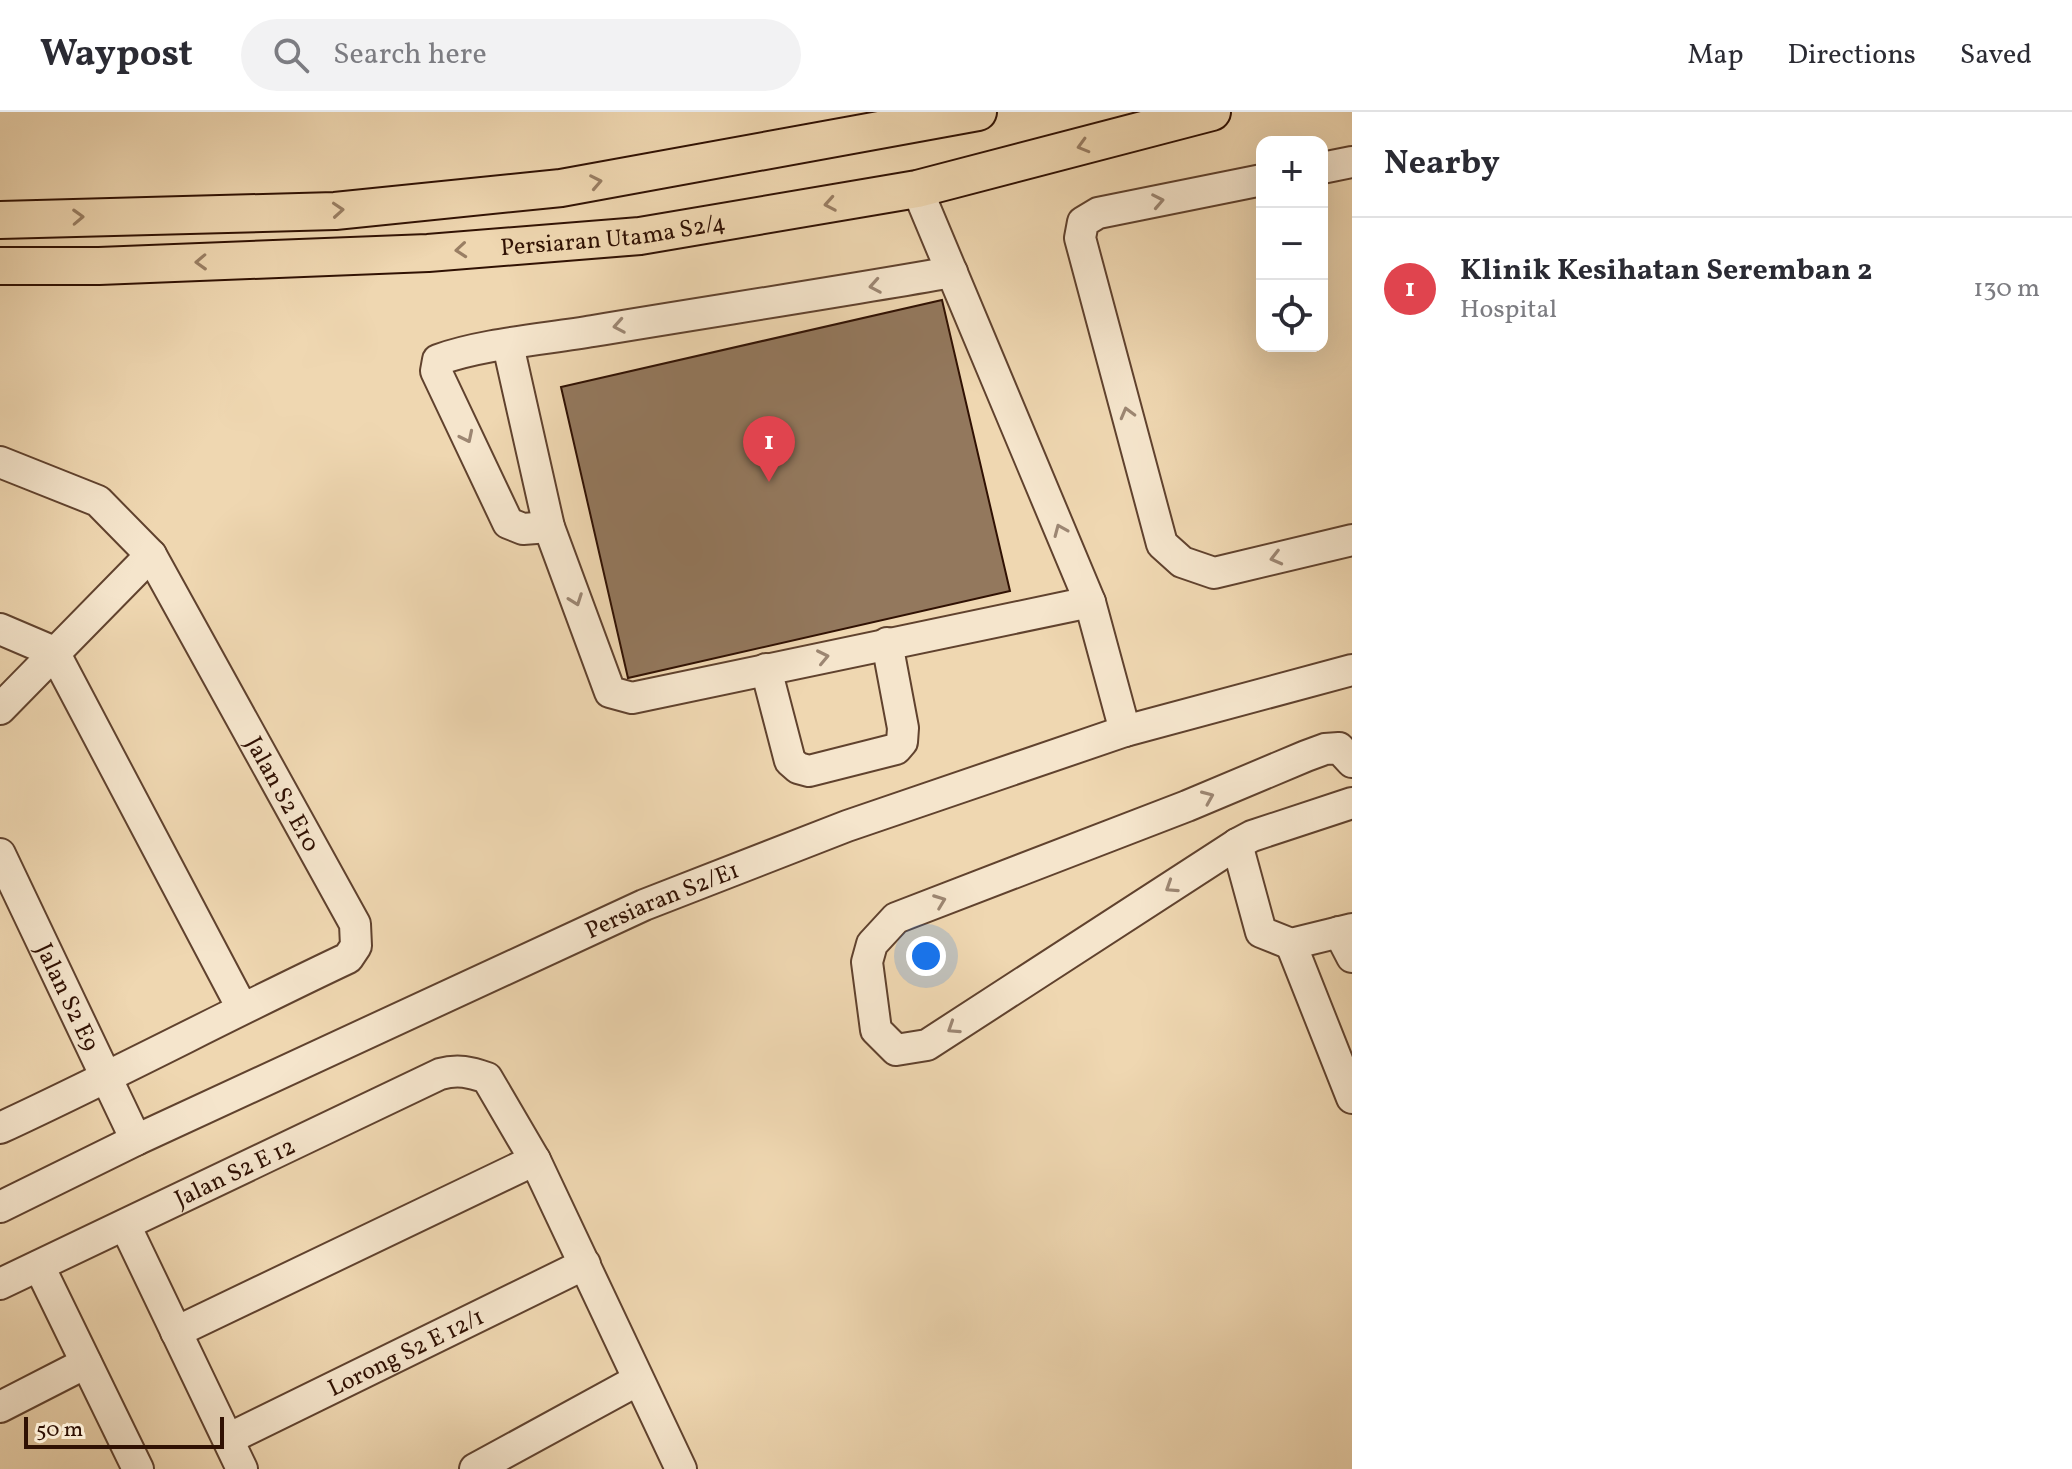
<!DOCTYPE html>
<meta charset="utf-8">
<style>
body{margin:0;font-family:Vollkorn,serif;background:#f2f2f3;color:#2b2b33}
.controls{position:absolute;right:24px;top:24px;display:grid;overflow:hidden;border-radius:16px;box-shadow:0 8px 32px #0002}
.controls button{width:72px;height:72px;display:grid;place-items:center;padding:0;border:0;border-bottom:2px solid #e1e1e2;background:#fff;color:#2b2b33;font:40px sans-serif}
.scale{position:absolute;left:24px;bottom:20px;width:200px;box-sizing:border-box;padding-left:8px;border:4px solid #301103;border-top:0;font-size:22px;line-height:28px;white-space:nowrap;color:#301103;-webkit-text-stroke:6px #f5e5cc;paint-order:stroke}
.you{position:absolute;left:926px;top:844px;width:28px;height:28px;margin:-20px;border:6px solid #fff;border-radius:50%;background:#1a73e8;box-shadow:0 0 0 12px #1a73e833}
.badge{display:grid;place-items:center;width:52px;height:52px;border-radius:50%;background:#8f2418;color:#fff;font-size:26px;font-weight:700}
.pin{position:absolute;translate:-50% -66px;filter:drop-shadow(0 2px 4px #0008)}
.pin::after{content:'';position:absolute;top:42px;width:28px;height:24px;background:inherit;clip-path:polygon(0 0,100% 0,50% 100%)}
.list{margin:0;padding:0;list-style:none}
h2{display:flex;justify-content:space-between;align-items:center;height:104px;margin:0;padding:0 32px;font-size:34px}
h2 small{font-size:26px;font-weight:400;color:#7c7c81}
.list li{display:grid;grid-template-columns:52px 1fr auto;gap:24px;align-items:center;box-sizing:border-box;height:144px;padding:0 32px;border-top:2px solid #e1e1e2}
.list b{display:block;font-size:30px;white-space:nowrap}
.list p{margin:0;font-size:26px;white-space:nowrap;color:#7c7c81}
.list em{font-size:26px;font-style:normal;color:#7c7c81}
.icon{flex:none;width:44px;height:44px;fill:none;stroke:currentColor;stroke-width:2;stroke-linecap:round;stroke-linejoin:round}
.map{position:relative;flex:none;width:1352px;height:1357px;overflow:hidden}
header{display:flex;align-items:center;gap:48px;box-sizing:border-box;height:112px;padding:0 40px;background:#fff;border-bottom:2px solid #e1e1e2}
header strong{font-size:38px}
nav{display:flex;gap:44px;margin-inline-start:auto;font-size:28px}
.search{width:560px;height:72px;background:#f2f2f3;display:flex;align-items:center;gap:20px;box-sizing:border-box;padding:0 28px;border-radius:44px;color:#7c7c81;font-size:30px}
main{display:flex}
aside{flex:1;background:#fff}
.map>svg:first-child{display:block}
.building{fill:#93785d;stroke:#301103;stroke-width:2}
.lines{fill:none;stroke-linecap:round;stroke-linejoin:round}
.minor-casing{stroke:#60422e;stroke-width:34}
.major-casing{stroke:#301103;stroke-width:40}
.minor{stroke:#f5e5cc;stroke-width:30}
.major{stroke:#efd7b1;stroke-width:36}
.oneway{stroke:#997e63}
.oneway2{stroke:#9c8672}
.labels{text-anchor:middle;stroke-width:7;stroke-linejoin:round;paint-order:stroke}
.street-label{font-size:24px;fill:#301103;stroke:#f5e5cc}
</style>
<header>
<strong>Waypost</strong>
<div class="search"><svg class="icon" aria-label="search" viewBox="0 0 24 24"><circle cx="10" cy="10" r="6"/><path d="M15 15l6 6"/></svg>Search here</div>
<nav><a>Map</a><a>Directions</a><a>Saved</a></nav>
</header>
<main>
<div class="map">
<svg width="1352" height="1357" viewBox="0 0 1352 1357">
<rect width="100%" height="100%" fill="#efd7b1"/>
<filter id="stains"><feTurbulence type="fractalNoise" baseFrequency=".0025" numOctaves="4"/><feColorMatrix values="0 0 0 0 .2 0 0 0 0 .09 0 0 0 0 .02 0 0 0 .5 -.17"/></filter>
<radialGradient id="worn" r=".72"><stop offset=".6" stop-color="#630" stop-opacity="0"/><stop offset="1" stop-color="#630" stop-opacity=".3"/></radialGradient>
<!-- building -->
<path class="building" d="M942 188 1010 479 628 566 561 275Z"/>
<g class="lines">
<defs>
<g id="minor">
<path d="M1322 56 1352 50"/>
<path d="M1262 68 1098 101 1083 110 1080 126 1162 432 1182 450 1214 461 1352 428"/>
<path d="M917 77 1090 490 1125 619"/>
<path d="M508 233 549 415 610 580 632 586 1090 490"/>
<path id="s1" d="M0 350 98 389 151 443 355 812 356 834 348 846C231 901 117 962 0 1016"/>
<path d="M549 415 523 417 508 411 436 259 438 248C481 232 546 227 593 219 713 199 833 181 952 160"/>
<path d="M0 517 54 540 242 896"/>
<path d="M766 557 790 649 798 656 809 659 896 637 902 630 903 616 887 531"/>
<path d="M0 597 151 443"/>
<path d="M1352 650 1339 636 1325 637 1306 644 1187 694 896 806 872 832 867 850 876 918 896 938 927 933 1237 732 1252 724 1352 691"/>
<path d="M1237 732 1261 820 1291 832 1352 817"/>
<path id="s2" d="M0 742 136 1028"/>
<path d="M1339 820 1352 845"/>
<path d="M1291 832 1352 986"/>
<path id="s3" d="M0 1095 136 1028 644 793 847 714 1125 619 1352 558"/>
<path d="M125 1113 242 1357"/>
<path d="M39 1154 138 1357"/>
<path id="s4" d="M0 1172 440 962C458 957 470 960 487 966L535 1048 681 1357"/>
<path d="M176 1220 535 1048"/>
<path d="M0 1295 86 1251"/>
<path id="s5" d="M228 1327 585 1152"/>
<path d="M475 1357 638 1268"/>
</g>
<g id="major">
<path d="M0 108 335 99 561 76 978 0"/>
<path id="s6" d="M0 154H99L428 141 640 124 917 77 1212 0"/>
</g>
</defs>
<!-- minor casing -->
<use href="#minor" class="minor-casing"/>
<!-- major casing -->
<use href="#major" class="major-casing"/>
<!-- minor -->
<use href="#minor" class="minor"/>
<!-- major -->
<use href="#major" class="major"/>
</g>
<!-- one-way arrows -->
<defs><path id="oneway-chevron" d="M-2-3.5L2.5 0L-2 3.5" fill="none" stroke-width="1.6" stroke-linecap="round" stroke-linejoin="round" transform="scale(2)"/></defs>
<g class="oneway">
<use href="#oneway-chevron" transform="translate(1083 34) rotate(164)"/>
<use href="#oneway-chevron" transform="translate(596 70) rotate(-11)"/>
<use href="#oneway-chevron" transform="translate(830 92) rotate(170)"/>
<use href="#oneway-chevron" transform="translate(338 98) rotate(-4)"/>
<use href="#oneway-chevron" transform="translate(78 105) rotate(-2)"/>
<use href="#oneway-chevron" transform="translate(461 138) rotate(175)"/>
<use href="#oneway-chevron" transform="translate(201 150) rotate(178)"/>
</g>
<g class="oneway2">
<use href="#oneway-chevron" transform="translate(1158 89) rotate(-11)"/>
<use href="#oneway-chevron" transform="translate(875 174) rotate(170)"/>
<use href="#oneway-chevron" transform="translate(619 214) rotate(170)"/>
<use href="#oneway-chevron" transform="translate(1127 301) rotate(-105)"/>
<use href="#oneway-chevron" transform="translate(467 325) rotate(64)"/>
<use href="#oneway-chevron" transform="translate(1060 418) rotate(-113)"/>
<use href="#oneway-chevron" transform="translate(1276 446) rotate(166)"/>
<use href="#oneway-chevron" transform="translate(576 488) rotate(70)"/>
<use href="#oneway-chevron" transform="translate(823 545) rotate(-12)"/>
<use href="#oneway-chevron" transform="translate(1208 685) rotate(-23)"/>
<use href="#oneway-chevron" transform="translate(1171 775) rotate(147)"/>
<use href="#oneway-chevron" transform="translate(940 789) rotate(-21)"/>
<use href="#oneway-chevron" transform="translate(953 916) rotate(147)"/>
</g>
<g class="labels">
<!-- street labels -->
<g class="street-label">
<text dy="8" stroke="none"><textPath href="#s6" startOffset="614">Persiaran Utama S2/4</textPath></text>
<text dy="8" stroke="none"><textPath href="#s1" startOffset="454">Jalan S2 E10</textPath></text>
<text dy="8" stroke="none"><textPath href="#s3" startOffset="730">Persiaran S2/E1</textPath></text>
<text dy="8" stroke="none"><textPath href="#s2" startOffset="158">Jalan S2 E9</textPath></text>
<text dy="8" stroke="none"><textPath href="#s4" startOffset="260">Jalan S2 E 12</textPath></text>
<text dy="8" stroke="none"><textPath href="#s5" startOffset="198">Lorong S2 E 12/1</textPath></text>
</g>
</g>
<rect width="100%" height="100%" filter="url(#stains)"/>
<rect width="100%" height="100%" fill="url(#worn)"/>
</svg>
<div class="controls">
<button>+</button>
<button>−</button>
<button><svg class="icon" aria-label="locate" viewBox="0 0 24 24"><circle cx="12" cy="12" r="6"/><path d="M12 2v4M12 18v4M2 12h4M18 12h4"/></svg></button>
</div>
<div class="scale">50 m</div>
<div class="you"></div>
<div class="pin badge" style="left:769px;top:370px;background:#e0444e">1</div>
</div>
<aside>
<h2>Nearby<small></small></h2>
<ul class="list">
<li><span class="badge" style="background:#e0444e">1</span><div><b>Klinik Kesihatan Seremban 2</b><p>Hospital</p></div><em>130 m</em></li>
</ul>
</aside>
</main>
